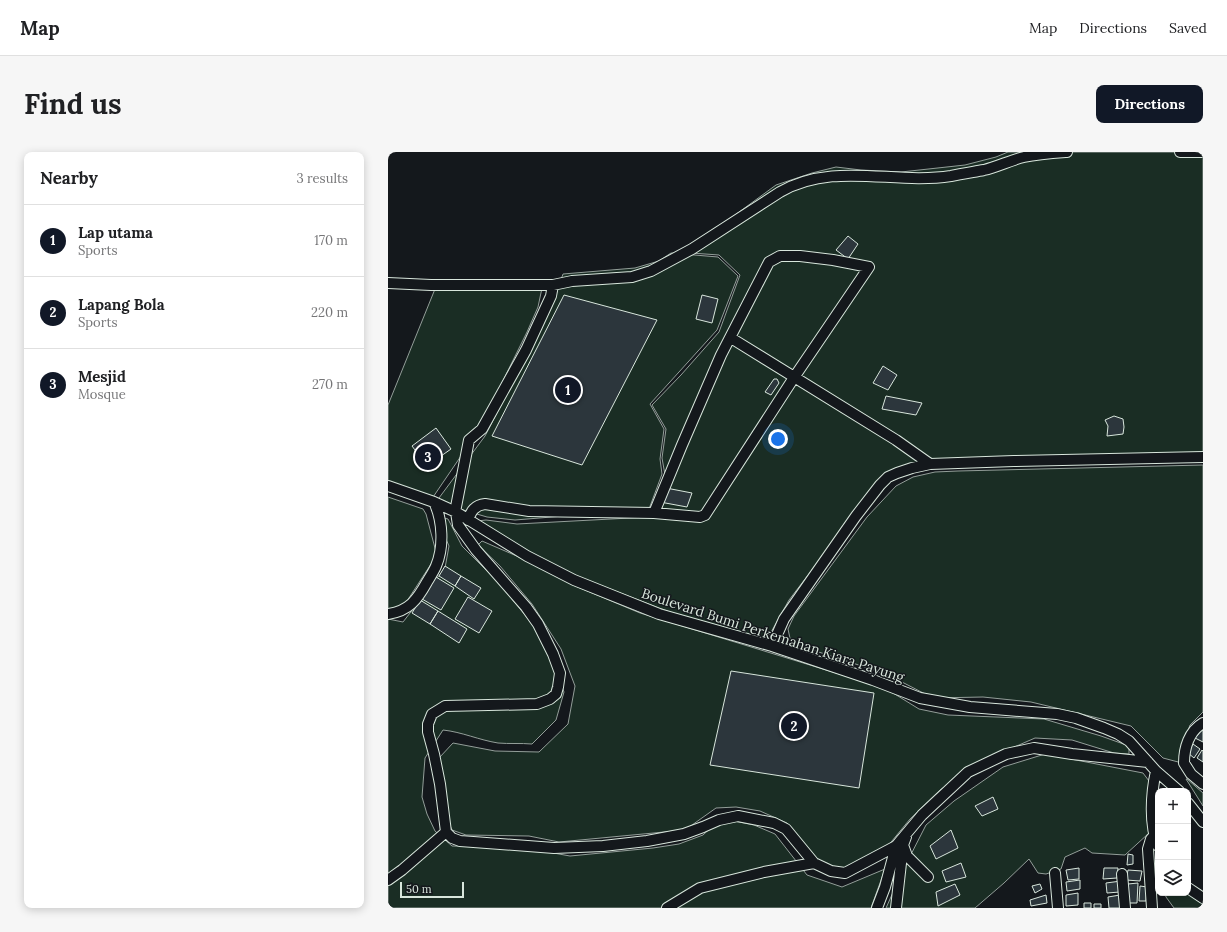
<!DOCTYPE html>
<meta charset="utf-8">
<style>
body{margin:0;font-family:Lora,serif;background:#f6f6f6;color:#202124}
.controls{position:absolute;right:12px;bottom:12px;display:grid;overflow:hidden;border-radius:8px;box-shadow:0 2px 10px #0003}
.controls button{width:36px;height:36px;display:grid;place-items:center;padding:0;border:0;border-bottom:1px solid #e0e0e0;background:#fff;color:#202124;font:20px sans-serif}
.scale{position:absolute;left:12px;bottom:10px;width:64px;box-sizing:border-box;padding-left:4px;border:2px solid #d8e6dc;border-top:0;font-size:11px;line-height:14px;white-space:nowrap;color:#d8e6dc;-webkit-text-stroke:3px #14181c;paint-order:stroke}
.you{position:absolute;left:390px;top:287px;width:14px;height:14px;margin:-10px;border:3px solid #fff;border-radius:50%;background:#1a73e8;box-shadow:0 0 0 6px #1a73e833}
.badge{display:grid;place-items:center;width:26px;height:26px;border-radius:50%;background:#111827;color:#fff;font-size:13px;font-weight:700}
.pin{position:absolute;translate:-50% -50%;border:2px solid #fff;box-shadow:0 1px 4px #0006}
.list{margin:0;padding:0;list-style:none}
h2{display:flex;justify-content:space-between;align-items:center;height:52px;margin:0;padding:0 16px;font-size:17px}
h2 small{font-size:13px;font-weight:400;color:#757577}
.list li{display:grid;grid-template-columns:26px 1fr auto;gap:12px;align-items:center;box-sizing:border-box;height:72px;padding:0 16px;border-top:1px solid #e0e0e0}
.list b{display:block;font-size:15px;white-space:nowrap}
.list p{margin:0;font-size:13px;white-space:nowrap;color:#757577}
.list em{font-size:13px;font-style:normal;color:#757577}
.icon{flex:none;width:22px;height:22px;fill:none;stroke:currentColor;stroke-width:2;stroke-linecap:round;stroke-linejoin:round}
.map{position:relative;flex:none;width:815px;height:756px;overflow:hidden;border-radius:8px}
header{display:flex;align-items:center;gap:24px;box-sizing:border-box;height:56px;padding:0 20px;background:#fff;border-bottom:1px solid #e0e0e0}
header strong{font-size:19px}
nav{display:flex;gap:22px;margin-inline-start:auto;font-size:14px}
.intro{display:flex;align-items:center;justify-content:space-between;box-sizing:border-box;height:96px;padding:0 24px}
h1{margin:0;font-size:28px}
.button{padding:10px 18px;border-radius:8px;background:#111827;color:#fff;font-size:14px;font-weight:700}
main{display:flex;gap:24px;padding:0 24px}
aside{flex:1;background:#fff;border-radius:8px;box-shadow:0 2px 10px #0003}
.map>svg:first-child{display:block}
.green{fill:#1a2d24;stroke:#939e99}
.building{fill:#2c363c;stroke:#d8e6dc}
.lines{fill:none;stroke-linecap:round;stroke-linejoin:round}
.minor-casing{stroke:#d8e6dc;stroke-width:12}
.minor{stroke:#14181c;stroke-width:10}
.labels{text-anchor:middle;stroke-width:3;stroke-linejoin:round;paint-order:stroke}
.street-label{font-size:14px;fill:#d8e6dc;stroke:#14181c}
</style>
<header>
<strong>Map</strong>
<nav><a>Map</a><a>Directions</a><a>Saved</a></nav>
</header>
<div class="intro"><h1>Find us</h1><a class="button">Directions</a></div>
<main>
<aside>
<h2>Nearby<small>3 results</small></h2>
<ul class="list">
<li><span class="badge">1</span><div><b>Lap utama</b><p>Sports</p></div><em>170 m</em></li>
<li><span class="badge">2</span><div><b>Lapang Bola</b><p>Sports</p></div><em>220 m</em></li>
<li><span class="badge">3</span><div><b>Mesjid</b><p>Mosque</p></div><em>270 m</em></li>
</ul>
</aside>
<div class="map">
<svg width="815" height="756" viewBox="0 0 815 756">
<rect width="100%" height="100%" fill="#14181c"/>
<!-- green -->
<path class="green" d="M620 0H815V301L548 307 497 330 437 401 401 448 382 482 374 487 287 462 180 421 88 374 89 369 98 368 129 372 261 365 277 323 274 306 278 277 264 253 293 223 331 180 352 123 331 103 289 100 316 85 343 66 388 33 424 21 448 15 473 18 513 20 577 13 608 5Z
M283 101 330 105 350 124 329 178 262 252 276 277 272 307 274 322 261 357 127 368 99 365 48 350 97 284 164 154 175 122 247 116 271 109Z
M154 136 150 155 139 180 90 279 41 351 0 334V253L47 137Z
M815 313V560L802 573 798 584 794 611 775 606 743 574 643 550 595 545 545 546 512 529 486 518 403 491 400 477 406 464 479 365 508 334 525 325 547 320 570 319Z
M0 345 35 357 38 362 48 400 45 409 19 449 9 459H0Z
M48 364 60 367 74 394 110 430 146 474 163 507 176 540 168 568 144 592C133 591 121 592 110 591 91 588 74 580 55 578L37 606 34 645 39 662 47 679 64 694 138 696 182 704 265 696 291 692 315 683 327 672 341 668 366 673 387 682 419 723 454 735 497 717 483 756H0V467L15 470 57 416 61 394Z
M94 389 131 405 185 433 252 461 497 536 531 557 560 563 656 567 713 584 741 594V602L726 601 684 588 647 586 615 600 582 618 552 638 522 667 499 695 456 719 428 711 417 698 399 671 372 659 348 655 328 656 297 678 171 690 141 684 78 683 64 678 53 654 51 606 65 591 107 599 151 600 180 572 187 534 173 497 144 452 112 414 90 393Z
M657 602 755 621 764 633 761 681 737 703 704 701 697 696 677 705 673 717 658 722 650 721 641 707 616 731 587 756H498L515 718 538 673 566 649 615 615Z
M798 627H799L815 641V654Z
M777 741H800L815 750V756H786L778 745Z"/>
<!-- building -->
<path class="building" d="M460 84 470 92 460 107 448 98Z
M176 143 269 168 194 313 104 284Z
M314 143 330 147 324 171 308 167Z
M495 214 509 223 500 238 485 231Z
M386 227H389L391 231 383 243 377 240Z
M498 244 534 251 528 263 494 257Z
M726 264 735 267 736 275 735 282 719 284 720 274 717 268Z
M48 276 63 297 39 314 24 294Z
M278 336 304 341 299 355 272 350Z
M57 414 73 424 67 434 51 424Z
M73 424 93 436 86 447 67 434Z
M48 425 66 436 53 458 34 447Z
M80 445 104 459 91 481 67 467Z
M32 448 50 459 42 472 24 461Z
M50 459 79 477 71 491 42 472Z
M343 519 486 541 471 636 322 613Z
M814 578 815 579V590L807 586Z
M805 592 812 597 806 606 800 601Z
M814 598 815 599V610L809 606Z
M605 645 610 657 594 664 587 654Z
M563 678 570 696 548 707 542 694Z
M740 702 745 703V712L739 713Z
M573 711 578 725 558 730 554 719Z
M691 716V727L680 728 678 718Z
M716 716H730L729 726 715 727Z
M740 718 754 719 752 729 738 728Z
M692 728V737L679 739 678 730Z
M733 729 732 740 719 741 718 731Z
M750 731 749 751H739L740 732Z
M567 732 572 743 550 754 548 740Z
M652 732 654 737 647 741 644 734Z
M752 734 759 735 758 749H751Z
M690 741V753L678 754V743Z
M658 743 659 751 643 754 642 748Z
M732 743V756H721L720 745Z
M696 751H703V756H696Z
M706 752H713V756H706Z"/>
<g class="lines">
<defs>
<path id="minor" d="M792 0H815
M0 131 43 133H165L184 129 244 125 263 119 304 97 392 40C446 9 505 33 563 24 573 22 585 20 596 18 609 15 623 8 636 5 650 2 665 1 679 0
M343 186 508 288 542 312
M0 334 46 350 68 360 139 404 186 428 271 462 384 494 485 528 532 546 582 555 669 562 688 566 716 576 730 582 741 589 768 619 791 639
M67 360 81 288 94 277 138 198 163 144 165 133
M68 360 70 373 88 398 138 455 150 472 165 502 172 521 170 535 168 542 162 547 149 552 57 554 44 562 40 572V580L46 602 52 632 58 680 64 686 72 689 166 696 215 694 259 689 296 682 315 675 331 668 350 664 386 671 398 677 426 711 443 719 457 721 508 694 534 663 580 620 618 602 646 596 684 602 760 610
M80 368C83 359 87 353 97 352L141 359 266 361 312 365 317 363 407 224 481 115 445 108 412 104H392L381 110 333 203 294 293 266 361
M0 462C21 459 29 448 39 430 42 425 46 419 48 414 56 395 55 369 46 350
M384 494 396 467 468 364 492 333 500 325 509 321 524 316 542 312 626 309 815 305
M815 571C801 579 796 596 796 611L803 622 815 632
M768 619C763 641 761 673 770 694
M800 651 815 670
M515 693 519 704 540 725
M667 721 670 756
M734 722 737 756
M0 728 14 718 58 680
M800 736 815 746
M279 756 312 736 376 720 426 711
M489 756 497 735 508 694
M508 756 515 693 518 685
M764 756 760 697 763 687 766 684"/>
</defs>
<!-- minor casing -->
<use href="#minor" class="minor-casing"/>
<!-- minor -->
<use href="#minor" class="minor"/>
</g>
<g class="labels">
<!-- street labels -->
<g class="street-label">
<text transform="translate(385 483) rotate(18)" y="5">Boulevard Bumi Perkemahan Kiara Payung</text>
</g>
</g>
</svg>
<div class="controls">
<button>+</button>
<button>−</button>
<button><svg class="icon" aria-label="layers" viewBox="0 0 24 24"><path d="M12 4l9 5-9 5-9-5zM3 14l9 5 9-5"/></svg></button>
</div>
<div class="scale">50 m</div>
<div class="you"></div>
<div class="pin badge" style="left:180px;top:238px">1</div>
<div class="pin badge" style="left:406px;top:574px">2</div>
<div class="pin badge" style="left:40px;top:305px">3</div>
</div>
</main>
